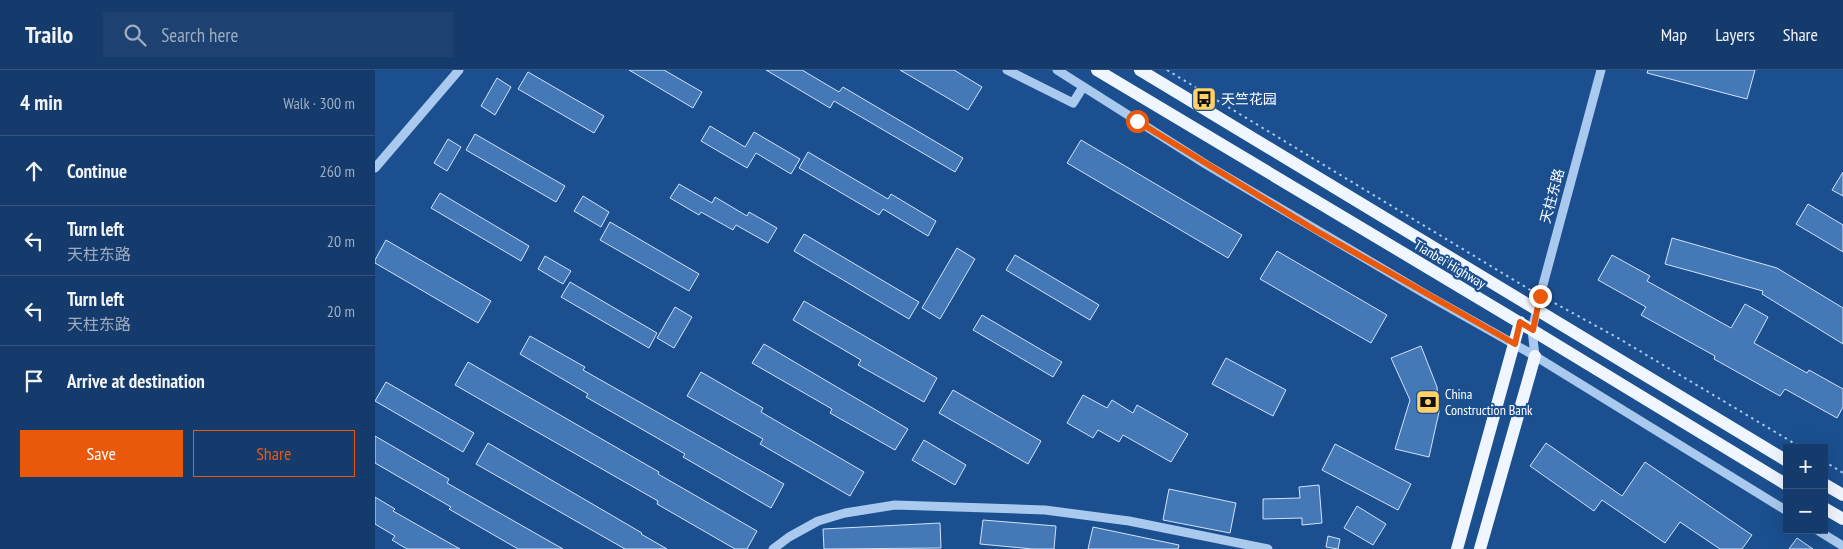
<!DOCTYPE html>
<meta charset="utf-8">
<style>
body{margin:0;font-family:"PT Sans Narrow","Noto Sans SC",sans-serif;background:#1d4271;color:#f1f3f6}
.controls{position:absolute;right:15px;bottom:15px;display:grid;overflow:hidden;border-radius:0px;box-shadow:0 5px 20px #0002}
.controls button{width:45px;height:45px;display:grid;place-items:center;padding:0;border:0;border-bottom:1px solid #33557e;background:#143b6b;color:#f1f3f6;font:25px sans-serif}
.stop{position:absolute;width:15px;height:15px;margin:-11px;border:4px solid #ea580c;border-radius:50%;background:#fff}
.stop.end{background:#ea580c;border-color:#fff;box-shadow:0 1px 5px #0008}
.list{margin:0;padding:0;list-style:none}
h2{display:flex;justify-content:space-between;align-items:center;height:65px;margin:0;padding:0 20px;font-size:21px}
h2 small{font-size:16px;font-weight:400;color:#9dadc1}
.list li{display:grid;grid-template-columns:32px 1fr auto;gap:15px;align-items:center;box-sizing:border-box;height:70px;padding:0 20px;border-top:1px solid #33557e}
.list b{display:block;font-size:19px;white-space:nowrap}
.list p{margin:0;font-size:16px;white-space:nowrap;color:#9dadc1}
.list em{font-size:16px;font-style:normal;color:#9dadc1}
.actions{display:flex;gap:10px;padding:15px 20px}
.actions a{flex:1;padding:11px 0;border:1px solid #ea580c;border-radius:0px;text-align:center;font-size:18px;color:#ea580c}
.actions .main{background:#ea580c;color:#fff}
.icon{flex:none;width:28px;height:28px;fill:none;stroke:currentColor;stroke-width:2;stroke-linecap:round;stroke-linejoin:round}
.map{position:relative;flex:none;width:1468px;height:479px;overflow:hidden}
header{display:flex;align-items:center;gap:30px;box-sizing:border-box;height:70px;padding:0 25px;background:#143b6b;border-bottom:1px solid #33557e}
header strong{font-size:24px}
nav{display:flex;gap:28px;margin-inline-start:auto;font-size:18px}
.search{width:350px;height:45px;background:#1d4271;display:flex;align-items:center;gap:12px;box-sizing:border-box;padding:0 18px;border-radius:0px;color:#9dadc1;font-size:19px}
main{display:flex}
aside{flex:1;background:#143b6b}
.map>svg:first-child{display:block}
.building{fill:#4478b7;stroke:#cfe3fa}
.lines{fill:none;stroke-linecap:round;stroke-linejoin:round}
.path{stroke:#a9c9ee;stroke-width:2;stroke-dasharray:2.5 4;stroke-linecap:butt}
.minor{stroke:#a9c9ee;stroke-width:9}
.major{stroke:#f0f6ff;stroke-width:12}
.route{stroke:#ea580c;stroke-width:6}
.labels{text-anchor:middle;stroke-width:4.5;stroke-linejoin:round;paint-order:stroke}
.poi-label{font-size:14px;fill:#fff;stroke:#1b4f8f;text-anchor:start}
.street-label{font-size:14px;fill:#fff;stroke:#1b4f8f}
</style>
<header>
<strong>Trailo</strong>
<div class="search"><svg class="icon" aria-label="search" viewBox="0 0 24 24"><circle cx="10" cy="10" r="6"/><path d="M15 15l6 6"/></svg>Search here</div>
<nav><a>Map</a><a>Layers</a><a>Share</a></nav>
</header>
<main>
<aside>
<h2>4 min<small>Walk · 300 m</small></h2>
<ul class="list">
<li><svg class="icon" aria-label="ahead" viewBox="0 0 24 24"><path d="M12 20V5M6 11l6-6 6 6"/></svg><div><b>Continue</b></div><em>260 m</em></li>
<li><svg class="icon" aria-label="left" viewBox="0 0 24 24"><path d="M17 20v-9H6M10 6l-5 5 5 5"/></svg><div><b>Turn left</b><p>天柱东路</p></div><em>20 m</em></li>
<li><svg class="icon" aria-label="left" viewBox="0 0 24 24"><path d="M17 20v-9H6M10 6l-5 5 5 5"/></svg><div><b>Turn left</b><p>天柱东路</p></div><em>20 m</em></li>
<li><svg class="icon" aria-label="arrive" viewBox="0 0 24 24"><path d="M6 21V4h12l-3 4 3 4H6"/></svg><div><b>Arrive at destination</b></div></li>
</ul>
<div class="actions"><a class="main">Save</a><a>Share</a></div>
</aside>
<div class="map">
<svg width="1468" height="479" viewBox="0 0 1468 479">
<rect width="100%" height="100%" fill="#1b4f8f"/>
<!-- building -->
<path class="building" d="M254 0H289L327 22 318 38Z
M391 0H427L464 22 468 17 588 88 580 102 459 31 455 38Z
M525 0H579L607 17 593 40Z
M1273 0H1380L1372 29 1272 3Z
M153 2 229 46 219 63 143 19Z
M122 8 136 17 120 45 106 36Z
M335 56 370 77 379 62 425 89 416 104 381 83 372 98 326 71Z
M100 64 190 116 181 132 91 80Z
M73 69 86 77 72 101 59 93Z
M706 70 867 165 853 188 692 93Z
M433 82 513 129 516 124 561 151 553 166 508 139 504 145 424 98Z
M1468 102V126L1457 120Z
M304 114 337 133 340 127 372 146 374 142 402 158 393 173 361 155 358 160 326 142 324 145 295 128Z
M65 123 154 176 146 191 56 138Z
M208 126 234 142 226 157 199 141Z
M1433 134 1468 155V182L1421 154Z
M235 152 324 204 314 221 225 170Z
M429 164 544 232 534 249 419 181Z
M1297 168 1402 198 1468 238V274L1387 224 1388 221 1290 194Z
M11 170 116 231 103 253 0 193V190Z
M582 178 600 189 565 249 547 238Z
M902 181 1012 245 996 273 885 209Z
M640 185 724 235 715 250 631 200Z
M1237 185 1275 206 1272 211 1356 258 1370 234 1393 247 1379 273 1432 303 1434 300 1468 319V337L1462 348 1410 319 1405 326 1339 289 1340 286 1266 245 1271 237 1223 210Z
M170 186 196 201 188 214 163 199Z
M195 212 282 263 274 278 186 227Z
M429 231 562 308 549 332 483 295 486 290 418 250Z
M300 237 317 247 299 278 282 268Z
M607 245 687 292 678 307 598 260Z
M155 266 210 297 208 300 409 414 396 438 308 387 310 384 211 327 213 324 145 284Z
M389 274 533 359 520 380 455 343 457 339 377 293Z
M1046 276 1062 317 1064 342 1054 387 1020 379 1035 330 1016 288Z
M851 288 911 320 898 346 837 314Z
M93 292 284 402 283 404 382 461 372 479H360L282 434 283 431 80 315Z
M326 302 388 338 386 342 489 402 475 426 385 374 388 369 312 326Z
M11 312 99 363 88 382 0 331Z
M578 320 666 371 653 394 564 343Z
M708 325 732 338 737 330 758 343 762 335 813 364 796 392 748 365 744 372 723 360 718 368 692 353Z
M0 366 74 409 72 413 188 479H143L74 439 76 437 0 393Z
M549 370 591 395 580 415 537 390Z
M113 373 267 463 266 464 292 479H250L101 394Z
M1171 373 1247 426 1270 392 1377 465 1367 479H1345L1305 452 1290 473 1227 430 1219 441 1155 396Z
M960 374 1036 414 1023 440 947 400Z
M944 415 947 453 927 455V448L888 449V429L925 428 924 417Z
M794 419 861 433 855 463 788 450Z
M0 427 20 439 18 441 85 479H32L17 470 20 466 0 454Z
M982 436 1011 454 998 475 969 458Z
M608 450 681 456 679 479H658L605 474Z
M565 453 566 478 449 479 448 459Z
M718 457 804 475 803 479H713Z
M953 466 965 469 963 479 951 477Z
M1422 468 1438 479H1414Z"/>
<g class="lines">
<!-- path -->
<path class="path" d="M792 0 1157 221
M1174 230 1243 268 1427 378
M1449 391 1468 403"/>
<!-- minor -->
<path class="minor" d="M632 0 698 33 708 17
M682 0 832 95 1052 225 1160 286 1412 441
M0 98 84 0
M1160 286 1157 260 1165 226 1226 0
M1442 460 1468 476
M398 479 414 467 443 451 470 443 520 435 670 440 754 451 893 479"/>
<!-- major -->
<path class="major" d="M722 0 1157 260 1412 415
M765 0 1412 391
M1449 414 1468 425
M1449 438 1468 449
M1082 479 1145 252
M1105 479 1160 286"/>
</g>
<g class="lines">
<!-- route -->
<path class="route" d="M762 51 940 160 1140 274 1145 252 1158 260 1165 226"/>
</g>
<!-- icons -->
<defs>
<symbol id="bus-square" viewBox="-11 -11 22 22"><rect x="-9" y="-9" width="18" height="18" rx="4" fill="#ffd166" stroke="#1b4f8f"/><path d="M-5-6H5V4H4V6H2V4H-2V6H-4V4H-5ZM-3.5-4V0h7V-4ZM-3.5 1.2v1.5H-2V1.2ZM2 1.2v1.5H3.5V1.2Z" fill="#111"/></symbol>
<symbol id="bank-square" viewBox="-11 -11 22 22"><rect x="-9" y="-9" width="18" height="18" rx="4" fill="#ffd166" stroke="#1b4f8f"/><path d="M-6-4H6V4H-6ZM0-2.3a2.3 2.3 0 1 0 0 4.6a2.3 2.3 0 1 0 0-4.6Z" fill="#111"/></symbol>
</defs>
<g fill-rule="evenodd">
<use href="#bus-square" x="815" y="15" width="28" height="28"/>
<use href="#bank-square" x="1039" y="318" width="28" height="28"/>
</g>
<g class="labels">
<!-- poi labels -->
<g class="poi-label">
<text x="846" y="34">天竺花园</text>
<text x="1070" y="329">China<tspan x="1070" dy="16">Construction Bank</tspan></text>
</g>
<!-- street labels -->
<g class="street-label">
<text transform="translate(1177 126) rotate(-75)" y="5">天柱东路</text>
<text transform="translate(1075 194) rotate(31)" y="5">Tianbei Highway</text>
</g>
</g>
</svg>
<div class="controls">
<button>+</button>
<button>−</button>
</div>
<div class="stop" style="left:762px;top:51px"></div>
<div class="stop end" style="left:1165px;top:226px"></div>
</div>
</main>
